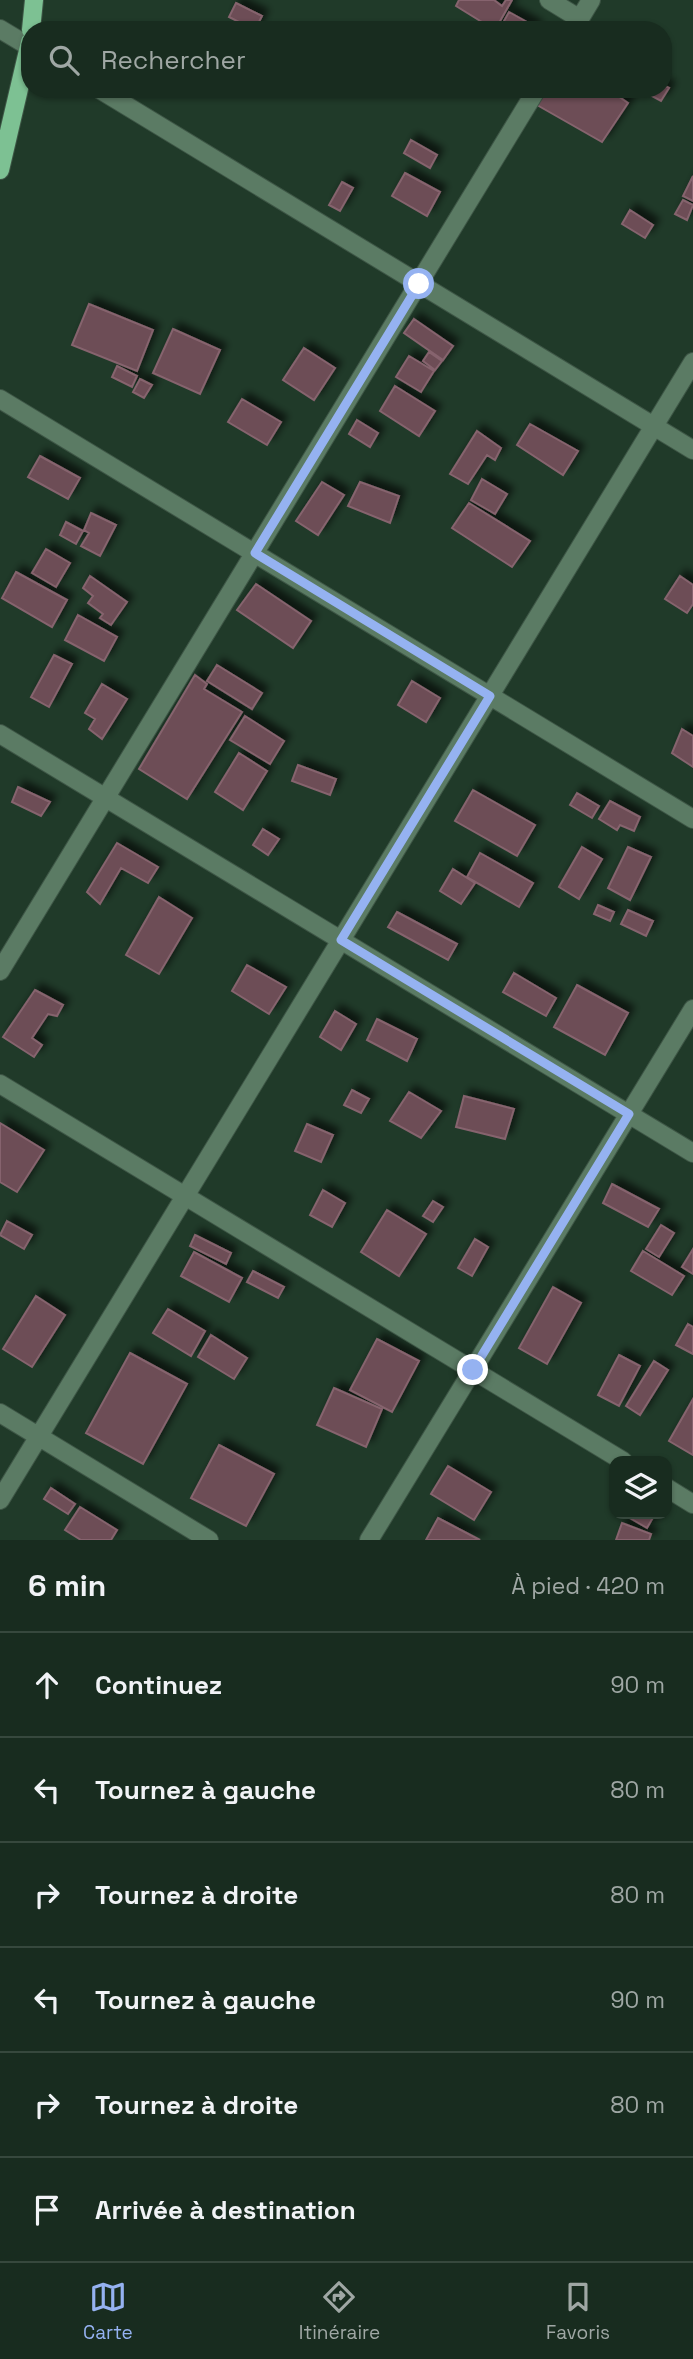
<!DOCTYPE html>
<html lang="fr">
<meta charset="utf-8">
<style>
body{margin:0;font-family:"Space Grotesk",sans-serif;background:#213428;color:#f1f3f6}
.controls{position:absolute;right:21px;bottom:21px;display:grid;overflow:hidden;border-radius:14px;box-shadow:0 2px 5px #0004}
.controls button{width:63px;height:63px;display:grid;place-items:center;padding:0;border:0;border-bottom:2px solid #36483d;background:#182c1f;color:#f1f3f6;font:35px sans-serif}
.stop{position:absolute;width:21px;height:21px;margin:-16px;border:5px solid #95b2f1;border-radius:50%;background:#fff}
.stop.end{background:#95b2f1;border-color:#fff;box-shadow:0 2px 7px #0008}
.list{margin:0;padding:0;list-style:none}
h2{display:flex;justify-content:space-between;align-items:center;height:91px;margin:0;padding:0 28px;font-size:30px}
h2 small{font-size:23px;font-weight:400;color:#9fa7a4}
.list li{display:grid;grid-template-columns:46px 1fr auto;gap:21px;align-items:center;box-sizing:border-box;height:105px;padding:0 28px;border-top:2px solid #36483d}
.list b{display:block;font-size:26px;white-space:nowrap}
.list em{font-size:23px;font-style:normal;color:#9fa7a4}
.icon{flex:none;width:38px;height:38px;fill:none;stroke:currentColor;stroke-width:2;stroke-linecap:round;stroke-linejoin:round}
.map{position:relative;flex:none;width:693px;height:1540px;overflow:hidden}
.search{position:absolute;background:#182c1f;box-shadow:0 2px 5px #0004;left:21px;right:21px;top:21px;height:77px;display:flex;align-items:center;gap:18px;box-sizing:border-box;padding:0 24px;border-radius:28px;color:#9fa7a4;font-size:26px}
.sheet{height:721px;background:#182c1f}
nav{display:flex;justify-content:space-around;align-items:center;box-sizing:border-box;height:98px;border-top:2px solid #36483d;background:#182c1f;font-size:19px;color:#9fa7a4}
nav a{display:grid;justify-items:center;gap:4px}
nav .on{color:#95b2f1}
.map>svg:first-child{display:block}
.building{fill:#6d4d56;stroke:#86646e;stroke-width:2;filter:url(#shadow)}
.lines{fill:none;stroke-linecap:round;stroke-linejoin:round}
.minor-casing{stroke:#3e5646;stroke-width:20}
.major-casing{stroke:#3e5646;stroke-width:20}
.minor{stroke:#5b7b64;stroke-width:18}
.major{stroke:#7dc193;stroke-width:18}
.route{stroke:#95b2f1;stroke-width:9}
</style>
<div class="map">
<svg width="693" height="1540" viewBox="0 0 693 1540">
<defs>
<filter id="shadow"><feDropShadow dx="6" dy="-6" stdDeviation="3.5" flood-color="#0009"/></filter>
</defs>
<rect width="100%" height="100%" fill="#203a29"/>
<!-- building -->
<path class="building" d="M459 0H494L502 6 506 0H512L495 30 456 6Z
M236 3 262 16 255 30 229 17Z
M509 12 536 27 534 30H499Z
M663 85 669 88 661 101 639 89H663Z
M547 89H608L628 103 602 142 537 105Z
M411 140 437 155 430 168 404 153Z
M405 173 440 192 427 216 392 196Z
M693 176V201L683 196Z
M342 182 353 188 340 211 329 205Z
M683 200 693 205 687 220 675 214Z
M630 210 653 225 645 238 622 224Z
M89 304 153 330 137 371 72 345Z
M414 319 453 346 443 360 404 333Z
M173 329 220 350 200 394 153 373Z
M304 348 335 368 314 400 283 380Z
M429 352 442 361 435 370 423 361Z
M409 356 434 371 421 392 396 377Z
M117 366 137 376 132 387 112 377Z
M140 379 152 385 144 398 133 392Z
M395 386 435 411 419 436 380 411Z
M242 399 281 422 267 445 228 422Z
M357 420 378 433 370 447 349 434Z
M530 424 578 451 563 475 517 445Z
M477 431 501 448 495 460 487 455 468 484 450 474Z
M40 456 80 478 68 499 28 477Z
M482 479 507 494 495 514 471 500Z
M322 482 344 495 318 535 296 521Z
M360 482 399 496 390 523 348 506Z
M469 503 530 541 512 567 452 528Z
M91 513 116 525 100 556 81 546 89 533 84 530Z
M66 522 83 531 76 544 60 535Z
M46 549 70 563 56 587 32 573Z
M16 572 67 600 52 627 2 598Z
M90 576 127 602 111 625 100 618 103 614 88 603 93 596 83 588Z
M680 576 693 585V604L687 613 665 599Z
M256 584 311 621 293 648 237 610Z
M78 615 117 637 104 661 65 640Z
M54 655 72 664 49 707 31 697Z
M217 665 262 693 252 709 207 681Z
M195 675 207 684 204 689 242 712 187 799 139 769Z
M412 681 440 698 426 722 398 705Z
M102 684 127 699 102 739 89 729 95 719 85 713Z
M245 716 284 741 270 764 230 740Z
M682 729 693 736V767L672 753Z
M239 753 267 771 243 810 215 792Z
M298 765 336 779 330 795 292 781Z
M18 787 50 802 41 816 12 802Z
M473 790 535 825 517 856 455 821Z
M577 793 599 806 592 818 570 805Z
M610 801 640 817 634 831 620 825 617 830 599 819Z
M263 829 279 839 268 855 253 845Z
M117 843 158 867 148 883 121 868 100 904 87 892Z
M582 847 602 859 579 899 559 887Z
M628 847 651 857 630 900 608 888Z
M480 853 533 883 519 907 467 877Z
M453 869 475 883 461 904 440 891Z
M159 897 192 918 159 974 126 955Z
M598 905 614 912 610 921 594 914Z
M628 910 653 921 646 936 621 924Z
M397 912 457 944 448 960 388 927Z
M247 965 286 987 269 1014 232 991Z
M514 973 556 998 546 1016 503 992Z
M577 985 628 1013 605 1055 554 1027Z
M35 990 63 1005 57 1016 48 1014 32 1038 42 1045 34 1057 3 1037Z
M335 1011 356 1024 341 1050 320 1037Z
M377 1019 417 1039 407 1061 367 1040Z
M352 1090 369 1099 361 1113 344 1105Z
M409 1092 441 1111 421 1138 390 1121Z
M464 1096 514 1109 505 1139 456 1127Z
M0 1123 44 1150 17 1192 0 1182Z
M307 1124 333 1135 321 1162 295 1151Z
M612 1184 659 1209 648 1227 603 1203Z
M323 1190 345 1203 332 1227 310 1215Z
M433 1201 443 1207 433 1222 423 1216Z
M387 1210 426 1234 399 1276 361 1252Z
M7 1221 32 1235 24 1249 0 1235Z
M661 1225 674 1233 659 1257 646 1249Z
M195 1235 231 1253 226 1264 190 1246Z
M475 1239 488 1247 472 1276 458 1268Z
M693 1249V1274L682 1267Z
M643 1251 684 1276 672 1295 631 1271Z
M194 1252 242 1278 229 1302 181 1276Z
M253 1271 284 1287 278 1298 247 1282Z
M553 1287 581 1303 547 1364 519 1348Z
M36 1296 65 1315 32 1367 3 1349Z
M168 1309 205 1331 191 1356 153 1333Z
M688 1324 693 1327V1354L676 1345Z
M211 1335 247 1358 234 1379 198 1357Z
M377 1339 419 1361 392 1412 350 1390Z
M130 1353 187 1384 143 1464 86 1433Z
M619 1355 640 1366 619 1406 598 1395Z
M654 1361 668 1370 640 1415 626 1406Z
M334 1388 382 1409 366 1447 317 1425Z
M693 1399V1455L669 1441Z
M219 1445 274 1474 246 1526 191 1498Z
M448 1466 491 1492 474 1520 431 1494Z
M51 1488 75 1504 68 1514 44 1499Z
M80 1507 117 1530 111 1540H81L65 1530Z
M623 1514H655L647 1528Z
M438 1518 480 1540H426Z
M622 1523 651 1534 649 1540H616Z"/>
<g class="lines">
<defs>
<path id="minor" d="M549 0 580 19
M0 29 30 47
M573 30 591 0
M99 89 693 450
M0 399 693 819
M0 734 693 1153
M0 971 537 89
M0 1084 623 1461
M0 1413 209 1540
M667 1488 693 1504
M0 1500 693 362
M369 1540 693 1009"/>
<path id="major" d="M31 30 34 0
M0 170 30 42"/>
</defs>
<!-- minor casing -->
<use href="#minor" class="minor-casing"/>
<!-- major casing -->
<use href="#major" class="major-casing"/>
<!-- minor -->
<use href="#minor" class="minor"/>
<!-- major -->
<use href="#major" class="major"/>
</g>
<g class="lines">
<!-- route -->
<path class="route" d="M419 284 255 553 490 696 341 940 629 1114 473 1370"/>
</g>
</svg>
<div class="controls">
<button><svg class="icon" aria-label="layers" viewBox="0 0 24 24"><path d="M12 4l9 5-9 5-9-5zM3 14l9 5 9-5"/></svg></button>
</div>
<div class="stop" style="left:419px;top:284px"></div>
<div class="stop end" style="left:473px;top:1370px"></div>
<div class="search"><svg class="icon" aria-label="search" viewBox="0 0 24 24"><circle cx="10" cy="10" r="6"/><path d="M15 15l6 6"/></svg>Rechercher</div>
</div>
<section class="sheet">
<h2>6 min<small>À pied · 420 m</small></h2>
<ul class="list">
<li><svg class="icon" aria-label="ahead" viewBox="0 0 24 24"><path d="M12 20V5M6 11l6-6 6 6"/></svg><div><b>Continuez</b></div><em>90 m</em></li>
<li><svg class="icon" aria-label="left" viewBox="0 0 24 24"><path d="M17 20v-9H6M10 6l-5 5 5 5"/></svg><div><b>Tournez à gauche</b></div><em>80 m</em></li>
<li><svg class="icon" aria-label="right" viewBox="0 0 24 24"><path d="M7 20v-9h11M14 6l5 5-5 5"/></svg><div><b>Tournez à droite</b></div><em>80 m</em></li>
<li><svg class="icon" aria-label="left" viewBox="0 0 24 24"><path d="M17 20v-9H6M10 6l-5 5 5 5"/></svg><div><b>Tournez à gauche</b></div><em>90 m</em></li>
<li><svg class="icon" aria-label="right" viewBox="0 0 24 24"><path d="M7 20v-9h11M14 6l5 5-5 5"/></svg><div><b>Tournez à droite</b></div><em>80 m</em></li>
<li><svg class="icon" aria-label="arrive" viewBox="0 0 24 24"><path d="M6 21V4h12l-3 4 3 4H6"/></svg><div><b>Arrivée à destination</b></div></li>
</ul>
</section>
<nav>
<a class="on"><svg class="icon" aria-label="map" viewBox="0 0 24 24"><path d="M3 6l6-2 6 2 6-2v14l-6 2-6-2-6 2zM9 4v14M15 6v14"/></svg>Carte</a>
<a><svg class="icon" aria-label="directions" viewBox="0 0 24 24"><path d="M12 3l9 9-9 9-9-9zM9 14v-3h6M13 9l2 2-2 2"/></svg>Itinéraire</a>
<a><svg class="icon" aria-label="saved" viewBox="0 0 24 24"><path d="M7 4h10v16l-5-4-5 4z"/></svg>Favoris</a>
</nav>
